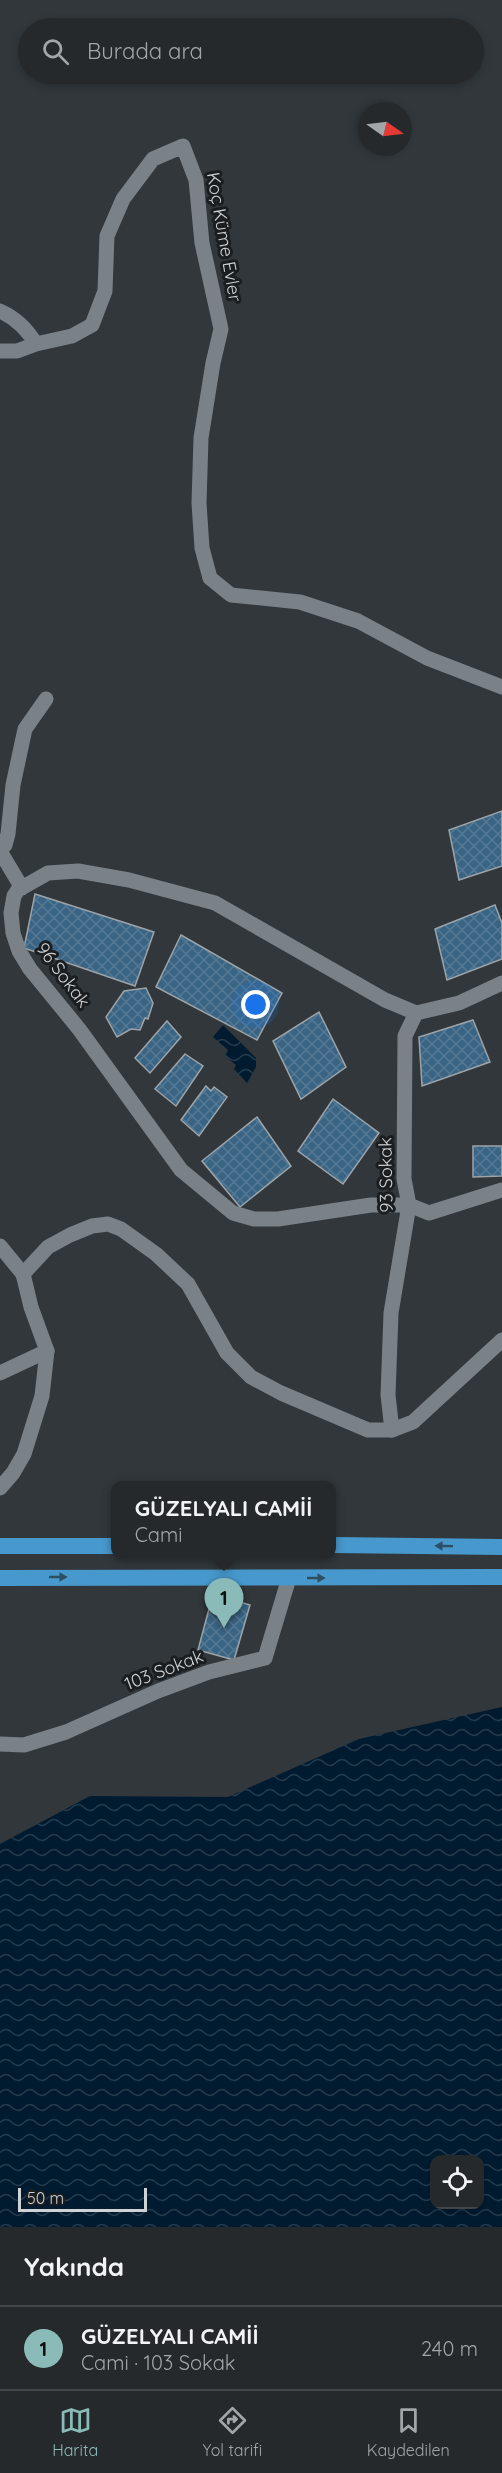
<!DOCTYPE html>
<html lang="tr">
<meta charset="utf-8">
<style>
body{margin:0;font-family:Quicksand,sans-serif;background:#2d3134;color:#f1f3f6}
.controls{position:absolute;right:18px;bottom:18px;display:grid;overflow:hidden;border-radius:12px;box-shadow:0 3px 9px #0003}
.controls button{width:54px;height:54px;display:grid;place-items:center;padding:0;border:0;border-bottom:2px solid #424548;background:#25292c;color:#f1f3f6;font:30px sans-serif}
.compass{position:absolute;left:358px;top:102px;width:54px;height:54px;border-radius:50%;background:#25292c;box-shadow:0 3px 9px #0003;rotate:104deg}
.scale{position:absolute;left:18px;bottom:15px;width:129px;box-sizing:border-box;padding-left:6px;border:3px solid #cfd2d5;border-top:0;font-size:16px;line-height:21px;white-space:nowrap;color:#cfd2d5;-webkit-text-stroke:4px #1b1e20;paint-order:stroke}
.you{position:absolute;left:256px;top:1005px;width:21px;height:21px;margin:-15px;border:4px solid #fff;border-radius:50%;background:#1a73e8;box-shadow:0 0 0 9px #1a73e833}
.badge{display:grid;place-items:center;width:39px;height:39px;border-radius:50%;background:#8bbbb9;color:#111;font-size:20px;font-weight:700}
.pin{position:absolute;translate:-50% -50px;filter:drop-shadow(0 2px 3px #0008)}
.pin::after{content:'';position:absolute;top:32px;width:21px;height:18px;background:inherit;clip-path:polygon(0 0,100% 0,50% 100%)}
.popup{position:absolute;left:111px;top:1481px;width:225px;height:78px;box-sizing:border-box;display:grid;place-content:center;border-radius:12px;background:#25292c;filter:drop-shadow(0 2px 4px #0005);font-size:20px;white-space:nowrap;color:#a3a6a9}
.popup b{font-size:22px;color:#f1f3f6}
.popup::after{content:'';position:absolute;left:50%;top:100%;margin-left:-12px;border:12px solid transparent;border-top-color:#25292c}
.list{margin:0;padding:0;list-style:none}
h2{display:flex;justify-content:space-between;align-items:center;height:78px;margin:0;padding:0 24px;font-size:26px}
h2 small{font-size:20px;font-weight:400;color:#a3a6a9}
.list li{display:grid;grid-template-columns:39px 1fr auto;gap:18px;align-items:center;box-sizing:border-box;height:84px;padding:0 24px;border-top:2px solid #424548}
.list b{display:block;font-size:22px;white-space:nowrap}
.list p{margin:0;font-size:20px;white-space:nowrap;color:#a3a6a9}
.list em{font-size:20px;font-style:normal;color:#a3a6a9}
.icon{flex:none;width:33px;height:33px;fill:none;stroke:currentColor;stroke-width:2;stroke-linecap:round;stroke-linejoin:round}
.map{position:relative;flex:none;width:502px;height:2227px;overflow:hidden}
.search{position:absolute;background:#25292c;box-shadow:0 3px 9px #0003;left:18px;right:18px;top:18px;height:66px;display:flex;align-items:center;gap:15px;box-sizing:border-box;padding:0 21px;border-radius:33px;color:#a3a6a9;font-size:22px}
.sheet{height:162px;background:#25292c}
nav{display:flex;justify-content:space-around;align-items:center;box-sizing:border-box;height:84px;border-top:2px solid #424548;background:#25292c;font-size:16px;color:#a3a6a9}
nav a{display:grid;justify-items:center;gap:3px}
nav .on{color:#8bbbb9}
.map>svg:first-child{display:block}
.water{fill:url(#water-waves);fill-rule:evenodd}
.building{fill:url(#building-cross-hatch);stroke:#9da4a9;stroke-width:1.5}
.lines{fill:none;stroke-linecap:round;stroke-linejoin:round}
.minor{stroke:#7b8287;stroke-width:15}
.tertiary{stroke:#7b8287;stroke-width:15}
.secondary{stroke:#7b8287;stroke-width:15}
.trunk{stroke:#4798cc;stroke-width:16}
.oneway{fill:#2d4f65}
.labels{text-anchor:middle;stroke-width:6;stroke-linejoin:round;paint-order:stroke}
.street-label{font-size:18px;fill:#cfd2d5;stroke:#1b1e20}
</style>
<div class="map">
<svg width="502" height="2227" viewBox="0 0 502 2227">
<defs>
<pattern id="water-waves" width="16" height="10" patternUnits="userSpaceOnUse" patternTransform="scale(1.5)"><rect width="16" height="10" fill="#001b30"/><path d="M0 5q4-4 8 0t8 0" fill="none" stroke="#243b4d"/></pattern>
<pattern id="building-cross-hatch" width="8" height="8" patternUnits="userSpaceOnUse" patternTransform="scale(1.5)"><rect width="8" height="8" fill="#396483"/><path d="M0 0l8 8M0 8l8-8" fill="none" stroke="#557994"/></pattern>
</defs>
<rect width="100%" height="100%" fill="#31373b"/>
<!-- water -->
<path class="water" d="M223 1025 256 1058V1067L247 1083 234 1069 236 1065 225 1056 228 1050 213 1037Z
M502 1707V2227H0V1844L90 1796 228 1797 359 1739ZM434 2160H480V2204H434Z"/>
<!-- building -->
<path class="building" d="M502 811V866L459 880 449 830Z
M35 894 154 932 135 986 24 948Z
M495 905 502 923V959L447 980 435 929Z
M181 935 282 993 257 1040 156 987Z
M146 988 153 1003 148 1019 145 1018 140 1030 131 1029 117 1037 106 1017 124 991Z
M319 1012 346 1067 301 1099 273 1041Z
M473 1020 490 1062 422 1086 419 1037Z
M167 1021 181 1037 150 1073 135 1058Z
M185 1054 203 1066 176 1106 155 1089Z
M206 1086 211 1091 214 1087 227 1097 199 1136 181 1120Z
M333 1099 379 1133 343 1184 298 1151Z
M257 1117 291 1166 240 1207 202 1161Z
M473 1146H502V1176L473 1177Z
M213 1594 250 1605 234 1660 198 1650Z"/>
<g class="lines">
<!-- minor -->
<path class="minor" d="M0 311C16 318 27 329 36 344L17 351H0
M36 344 72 336 92 325 105 291 107 236 123 199 153 159 183 146 196 180 202 243 221 329 213 363 201 438 199 503 202 548 210 578 231 595 300 602 358 621 427 658 502 687
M0 850 5 845 8 834 13 785 25 729 46 699
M0 851 22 888
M416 1013 385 1000 215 903 129 880 78 871 48 873 18 890 14 896 11 913 13 933 19 951 30 969 79 1029 181 1170 233 1213 254 1219H278L371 1205H409L429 1213 502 1190
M0 1373 47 1351
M392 1430 388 1395 391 1313 409 1205 404 1179 405 1036 416 1013 459 1003 502 983
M0 1744 24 1745 66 1732 158 1691 209 1672 265 1658 289 1578"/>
<!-- tertiary -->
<path class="tertiary" d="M0 1246 23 1274"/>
<!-- secondary -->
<path class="secondary" d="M0 1488 13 1473 24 1454 42 1396 47 1351 31 1307 23 1274 48 1247 70 1235 92 1226 108 1224 121 1229 156 1254 188 1284 227 1353 251 1377 281 1393 368 1430H392L413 1422 502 1340"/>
<!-- trunk -->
<path class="trunk" d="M332 1545 502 1547
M0 1546H116
M0 1578 502 1577"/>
</g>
<!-- one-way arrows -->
<defs><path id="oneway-solid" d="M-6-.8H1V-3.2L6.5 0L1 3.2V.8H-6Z" transform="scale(1.5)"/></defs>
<g class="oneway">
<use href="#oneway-solid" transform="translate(444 1546) rotate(-179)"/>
<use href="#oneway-solid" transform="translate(58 1577)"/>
<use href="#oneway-solid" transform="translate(316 1578)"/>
</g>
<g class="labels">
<!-- street labels -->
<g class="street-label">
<text transform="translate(224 237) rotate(80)" y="6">Koç Küme Evler</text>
<text transform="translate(63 975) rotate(53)" y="6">96 Sokak</text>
<text transform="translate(386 1175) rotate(-91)" y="6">93 Sokak</text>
<text transform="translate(164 1670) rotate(-21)" y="6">103 Sokak</text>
</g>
</g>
</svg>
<div class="controls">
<button><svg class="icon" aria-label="locate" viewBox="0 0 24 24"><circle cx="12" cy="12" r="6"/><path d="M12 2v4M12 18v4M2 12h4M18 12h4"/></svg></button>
</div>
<svg class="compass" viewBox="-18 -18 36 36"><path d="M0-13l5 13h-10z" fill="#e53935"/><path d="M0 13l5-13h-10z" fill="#a3a6a9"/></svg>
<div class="scale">50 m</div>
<div class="you"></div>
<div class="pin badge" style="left:224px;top:1628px">1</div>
<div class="popup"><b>GÜZELYALI CAMİİ</b>Cami</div>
<div class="search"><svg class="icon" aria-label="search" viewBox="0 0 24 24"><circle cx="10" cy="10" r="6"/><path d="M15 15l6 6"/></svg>Burada ara</div>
</div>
<section class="sheet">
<h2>Yakında<small></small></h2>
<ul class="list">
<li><span class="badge">1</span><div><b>GÜZELYALI CAMİİ</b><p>Cami · 103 Sokak</p></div><em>240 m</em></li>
</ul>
</section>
<nav>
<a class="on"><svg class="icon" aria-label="map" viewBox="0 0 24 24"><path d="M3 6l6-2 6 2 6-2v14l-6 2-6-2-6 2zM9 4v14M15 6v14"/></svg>Harita</a>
<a><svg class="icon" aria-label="directions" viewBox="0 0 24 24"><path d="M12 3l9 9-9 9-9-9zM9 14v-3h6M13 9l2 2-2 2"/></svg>Yol tarifi</a>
<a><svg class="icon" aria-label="saved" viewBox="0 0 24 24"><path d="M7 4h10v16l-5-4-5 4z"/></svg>Kaydedilen</a>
</nav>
